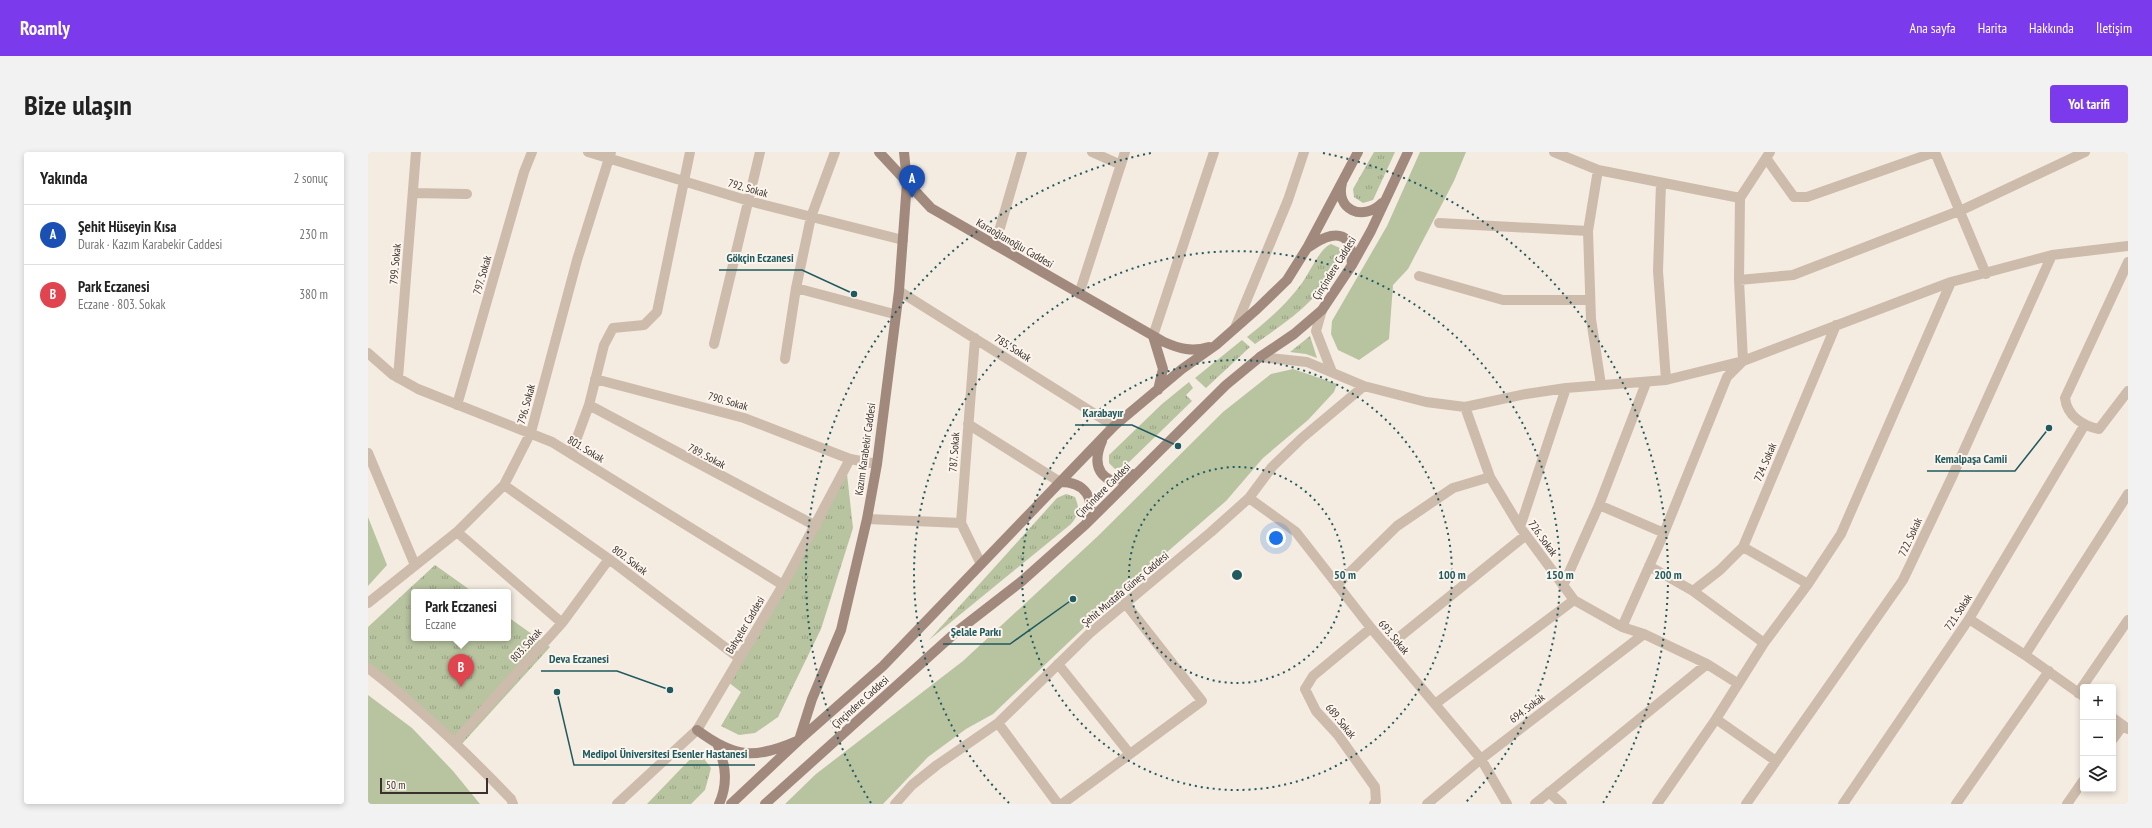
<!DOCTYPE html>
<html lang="tr">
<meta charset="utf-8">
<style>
body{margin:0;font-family:"PT Sans Narrow",sans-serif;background:#f2f2f2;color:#222}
.controls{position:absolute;right:12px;bottom:12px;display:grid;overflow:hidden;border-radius:4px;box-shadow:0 2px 6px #0003}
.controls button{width:36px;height:36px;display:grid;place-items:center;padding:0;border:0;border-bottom:1px solid #e0e0e0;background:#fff;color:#222;font:20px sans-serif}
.scale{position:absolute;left:12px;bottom:10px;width:108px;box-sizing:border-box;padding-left:4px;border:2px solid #3b302b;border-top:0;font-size:11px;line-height:14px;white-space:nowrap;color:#3b302b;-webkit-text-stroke:3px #fbf5ee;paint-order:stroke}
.you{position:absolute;left:908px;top:386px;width:14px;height:14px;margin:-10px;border:3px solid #fff;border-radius:50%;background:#1a73e8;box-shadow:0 0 0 6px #1a73e833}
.badge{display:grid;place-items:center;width:26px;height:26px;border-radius:50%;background:#7c3aed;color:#fff;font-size:13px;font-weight:700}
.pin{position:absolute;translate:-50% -33px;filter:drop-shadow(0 1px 2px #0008)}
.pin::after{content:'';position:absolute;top:21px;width:14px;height:12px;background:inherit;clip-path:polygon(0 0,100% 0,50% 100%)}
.popup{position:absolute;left:43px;top:437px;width:100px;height:52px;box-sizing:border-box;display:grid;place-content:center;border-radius:4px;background:#fff;filter:drop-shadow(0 1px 3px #0005);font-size:13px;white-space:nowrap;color:#767676}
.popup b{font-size:15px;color:#222}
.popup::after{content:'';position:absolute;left:50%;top:100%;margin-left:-8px;border:8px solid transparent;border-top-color:#fff}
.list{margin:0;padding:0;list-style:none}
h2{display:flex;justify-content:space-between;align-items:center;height:52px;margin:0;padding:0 16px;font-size:17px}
h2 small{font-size:13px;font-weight:400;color:#767676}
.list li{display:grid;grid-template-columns:26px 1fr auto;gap:12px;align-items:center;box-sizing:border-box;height:60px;padding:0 16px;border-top:1px solid #e0e0e0}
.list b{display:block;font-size:15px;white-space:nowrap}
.list p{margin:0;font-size:13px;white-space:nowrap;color:#767676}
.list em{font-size:13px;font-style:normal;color:#767676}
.icon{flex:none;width:22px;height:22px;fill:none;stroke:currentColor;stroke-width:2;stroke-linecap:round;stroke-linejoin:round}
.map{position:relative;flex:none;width:1760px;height:652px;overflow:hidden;border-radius:4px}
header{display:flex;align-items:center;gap:24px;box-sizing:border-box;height:56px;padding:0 20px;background:#7c3aed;color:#fff}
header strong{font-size:19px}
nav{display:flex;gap:22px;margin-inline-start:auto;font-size:14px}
.intro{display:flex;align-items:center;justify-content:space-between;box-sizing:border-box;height:96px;padding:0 24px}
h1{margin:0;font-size:28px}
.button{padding:10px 18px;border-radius:4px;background:#7c3aed;color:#fff;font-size:14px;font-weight:700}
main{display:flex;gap:24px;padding:0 24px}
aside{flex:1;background:#fff;border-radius:4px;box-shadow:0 2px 6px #0003}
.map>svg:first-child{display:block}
.grass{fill:url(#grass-tufts)}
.park{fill:#b8c4a0}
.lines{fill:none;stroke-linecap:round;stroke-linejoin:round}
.minor{stroke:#cdbbac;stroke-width:10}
.tertiary{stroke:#cdbbac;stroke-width:10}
.secondary{stroke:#a18a7d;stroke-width:10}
.ring{fill:none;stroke:#1f5a5e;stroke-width:2;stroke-dasharray:2 4}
.labels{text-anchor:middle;stroke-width:4;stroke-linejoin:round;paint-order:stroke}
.street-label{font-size:11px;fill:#3b302b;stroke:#fbf5ee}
.centre{fill:#1f5a5e;stroke:#fbf5ee;stroke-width:2}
.ring-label{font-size:12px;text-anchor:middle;font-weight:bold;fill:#1f5a5e;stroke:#fbf5ee;stroke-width:4;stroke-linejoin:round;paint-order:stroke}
.leader{fill:none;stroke:#1f5a5e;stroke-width:1.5}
.callout-dot{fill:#1f5a5e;stroke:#fbf5ee;stroke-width:1.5}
.callout-label{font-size:12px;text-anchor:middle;font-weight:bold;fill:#1f5a5e;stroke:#fbf5ee;stroke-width:4;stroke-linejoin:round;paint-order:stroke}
</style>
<header>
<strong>Roamly</strong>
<nav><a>Ana sayfa</a><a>Harita</a><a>Hakkında</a><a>İletişim</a></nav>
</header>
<div class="intro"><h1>Bize ulaşın</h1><a class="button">Yol tarifi</a></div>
<main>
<aside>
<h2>Yakında<small>2 sonuç</small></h2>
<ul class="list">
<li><span class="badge" style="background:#1a4fb4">A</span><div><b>Şehit Hüseyin Kısa</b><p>Durak · Kazım Karabekir Caddesi</p></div><em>230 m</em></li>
<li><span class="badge" style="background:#e0444e">B</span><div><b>Park Eczanesi</b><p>Eczane · 803. Sokak</p></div><em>380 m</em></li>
</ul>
</aside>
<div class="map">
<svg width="1760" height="652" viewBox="0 0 1760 652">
<defs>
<pattern id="grass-tufts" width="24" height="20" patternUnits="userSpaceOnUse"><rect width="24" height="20" fill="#b8c4a0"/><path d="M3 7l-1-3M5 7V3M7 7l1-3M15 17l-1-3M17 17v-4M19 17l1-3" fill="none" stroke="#97a083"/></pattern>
</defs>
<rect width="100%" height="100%" fill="#f4ebe1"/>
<!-- grass -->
<path class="grass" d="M1006 0H1027L1005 48 995 51 986 45 985 37Z
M963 92 972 96C975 103 971 109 967 116 949 150 918 170 887 192L879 185C899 169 919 152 934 131 942 120 952 96 963 92Z
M942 184 949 206 938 202 922 200Z
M874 188 882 195 838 236 827 226Z
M821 230 825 236 818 243 824 249 757 314 747 317 741 311V303L794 252Z
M479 322 485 376 453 477 410 565 387 581 371 583 353 574 373 540 356 527Z
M698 342 707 345C712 357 711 362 703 372L561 488 689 346Z
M67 413 105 440H46V486H140V465L182 495 92 594 0 511V475Z
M330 599 343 616 337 638 323 652H279Z"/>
<!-- park -->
<path class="park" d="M1052 0H1098L1086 29 1040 117 1025 133 1021 187 991 208 970 198 963 182 964 169 1019 74Z
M925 217 969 232 966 240 940 268 895 306 858 349 761 433 625 562 598 577 560 605 515 652H417L448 622 595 509 730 384 855 260 903 222Z
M0 365 19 413 0 434Z
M0 543 44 576 85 619 112 652H0Z"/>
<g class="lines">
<!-- minor -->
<path class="minor" d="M220 0 381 49 535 88
M724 0 753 13
M1186 0 1230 18 1372 46
M1567 0 1618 122
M1398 6 1426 45H1439L1567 0
M1230 18 1220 79 1223 167 1233 233
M1293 31 1290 119 1298 228
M45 41 99 42
M1071 71 1220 79
M627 93 654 0
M1760 110 1697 246C1699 264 1715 274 1731 277L1760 239
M1051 124 1135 148H1222
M1371 128 1425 123 1596 57 1717 0
M428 136 526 162
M531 139 746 274
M711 142 757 0
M954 158 948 179 964 220
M867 176 920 48 936 0
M785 184 846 0
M607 186 593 371 613 412
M346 192 392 0
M0 201 25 223 50 237 184 290 415 433
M892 205 939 210 996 234 1058 250 1097 255 1158 242 1198 236 1298 228 1375 209 1583 130 1684 103 1760 94
M417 207 428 136 443 65 467 0
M30 226 48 0
M227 227 376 266 482 307
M89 253 156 20 164 0
M221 253 448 374
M1097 255 1122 325 1152 375 1206 448 1254 475 1276 482 1339 512 1369 531
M600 272 692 330
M0 301 47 413
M203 302 221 253 236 193 245 176 276 173 289 160 322 0
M136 333 241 407 371 506
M881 346 928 380 1003 476 1113 607 1139 652
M1231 353 1296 381
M499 367 593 371
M1152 375 1198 236
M89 380 194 471
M1375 395 1440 432
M1281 414 1325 439 1396 491
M969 433 1029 374 1085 336 1122 325
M1195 434 1231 353 1278 231
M1325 439 1352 418 1375 395 1468 173
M0 451 89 380 136 333 163 280 209 108 243 0
M1601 467 1657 503 1715 544
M1254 475 1296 381 1359 225 1375 209 1371 128 1372 46 1402 0
M1003 476 945 524 937 537 948 559 970 583 1007 635 1008 649 1006 652
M1019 495 1158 383
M1657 503 1760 342
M690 512 762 602
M0 516C52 556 98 600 143 647L145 652
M1710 541 1760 468
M1067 552 1206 448
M1745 566 1760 577
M1348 567 1408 609
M630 571 690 652
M1745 587 1755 573
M87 590 194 471 241 407
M1181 640 1194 652
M527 652 544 633 569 613 630 571 722 481 843 380 881 346 904 315 934 286 996 234
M694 652 834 549 757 451
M1059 652 1113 607 1276 482
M1167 652 1339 512
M1289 652 1348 567 1396 491 1440 432 1473 382 1583 130
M1378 652 1535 428 1584 325 1684 103
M1475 652 1601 467 1716 274
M1588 652 1681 519
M1699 652 1715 629"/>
<!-- tertiary -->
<path class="tertiary" d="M249 652 329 578 415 433 482 307 509 312"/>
<!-- secondary -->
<path class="secondary" d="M511 0 563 56 796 190C812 197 824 200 841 195
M974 31C967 58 995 70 1014 51
M941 95C952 87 975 74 982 94 984 99 983 107 984 113
M785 184 795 217 790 238
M734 289C727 305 726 321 744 329L765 322
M692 330C717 330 728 346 719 369
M329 578C367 606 386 608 431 588L444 547 473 478 499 367 509 312 531 139 539 30 536 0
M350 594C358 614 360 632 351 652
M363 652 431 588 515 514 746 274 814 217 848 193 889 157 919 128 939 96 990 0
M397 652 587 481 654 429 718 372 858 233 892 205 926 182 954 158 984 113 1003 79 1040 0"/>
</g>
<!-- distance rings -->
<g class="ring">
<circle cx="869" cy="423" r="108"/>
<circle cx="869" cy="423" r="215"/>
<path d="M641 651A323 323 0 1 1 1097 651"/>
<path d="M503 651A431 431 0 0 1 783 1M955 1A431 431 0 0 1 1235 651"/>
</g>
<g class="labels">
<!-- street labels -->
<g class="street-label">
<text transform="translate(380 36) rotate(16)" y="4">792. Sokak</text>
<text transform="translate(647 91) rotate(30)" y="4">Karaoğlanoğlu Caddesi</text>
<text transform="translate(27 112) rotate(-85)" y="4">799. Sokak</text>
<text transform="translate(966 116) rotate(-58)" y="4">Çinçindere Caddesi</text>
<text transform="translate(114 123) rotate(-74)" y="4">797. Sokak</text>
<text transform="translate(645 196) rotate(32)" y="4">785. Sokak</text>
<text transform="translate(360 249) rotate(16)" y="4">790. Sokak</text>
<text transform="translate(158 252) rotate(-75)" y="4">796. Sokak</text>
<text transform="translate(218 297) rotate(31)" y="4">801. Sokak</text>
<text transform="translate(497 297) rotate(-82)" y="4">Kazım Karabekir Caddesi</text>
<text transform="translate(586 300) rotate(-86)" y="4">787. Sokak</text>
<text transform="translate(339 304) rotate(28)" y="4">789. Sokak</text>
<text transform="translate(1397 310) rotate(-67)" y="4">724. Sokak</text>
<text transform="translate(735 338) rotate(-45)" y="4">Çinçindere Caddesi</text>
<text transform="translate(1542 385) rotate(-65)" y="4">722. Sokak</text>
<text transform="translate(1175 386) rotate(54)" y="4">726. Sokak</text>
<text transform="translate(262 408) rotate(37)" y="4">802. Sokak</text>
<text transform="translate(757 437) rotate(-40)" y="4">Şehit Mustafa Güneş Caddesi</text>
<text transform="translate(1590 460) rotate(-57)" y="4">721. Sokak</text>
<text transform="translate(377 473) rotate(-59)" y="4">Bahçeler Caddesi</text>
<text transform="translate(1026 485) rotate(50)" y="4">693. Sokak</text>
<text transform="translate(158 493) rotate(-48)" y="4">803. Sokak</text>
<text transform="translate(492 550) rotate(-42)" y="4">Çinçindere Caddesi</text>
<text transform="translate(1159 556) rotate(-37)" y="4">694. Sokak</text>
<text transform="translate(973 569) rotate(51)" y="4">689. Sokak</text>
</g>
</g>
<circle cx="869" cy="423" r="6" class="centre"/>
<g class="ring-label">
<text x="977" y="427">50 m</text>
<text x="1084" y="427">100 m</text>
<text x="1192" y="427">150 m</text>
<text x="1300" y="427">200 m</text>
</g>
<!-- callouts -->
<path class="leader" d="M486 142L434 118H351M810 294L764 273H707M1681 276L1647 319H1559M705 447L642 492H575M302 538L249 519H173M189 540L206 613H387"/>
<g class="callout-dot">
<circle cx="486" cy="142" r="4"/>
<circle cx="810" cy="294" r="4"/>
<circle cx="1681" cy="276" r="4"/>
<circle cx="705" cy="447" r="4"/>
<circle cx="302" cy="538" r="4"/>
<circle cx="189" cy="540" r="4"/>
</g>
<g class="callout-label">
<text x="392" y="110">Gökçin Eczanesi</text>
<text x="735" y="265">Karabayır</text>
<text x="1603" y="311">Kemalpaşa Camii</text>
<text x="608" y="484">Şelale Parkı</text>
<text x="211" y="511">Deva Eczanesi</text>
<text x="297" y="606">Medipol Üniversitesi Esenler Hastanesi</text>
</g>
</svg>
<div class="controls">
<button>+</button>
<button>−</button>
<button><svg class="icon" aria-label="layers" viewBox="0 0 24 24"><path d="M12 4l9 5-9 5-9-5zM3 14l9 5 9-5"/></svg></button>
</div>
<div class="scale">50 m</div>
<div class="you"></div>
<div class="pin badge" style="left:544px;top:46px;background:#1a4fb4">A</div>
<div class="pin badge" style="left:93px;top:535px;background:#e0444e">B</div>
<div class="popup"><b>Park Eczanesi</b>Eczane</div>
</div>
</main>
